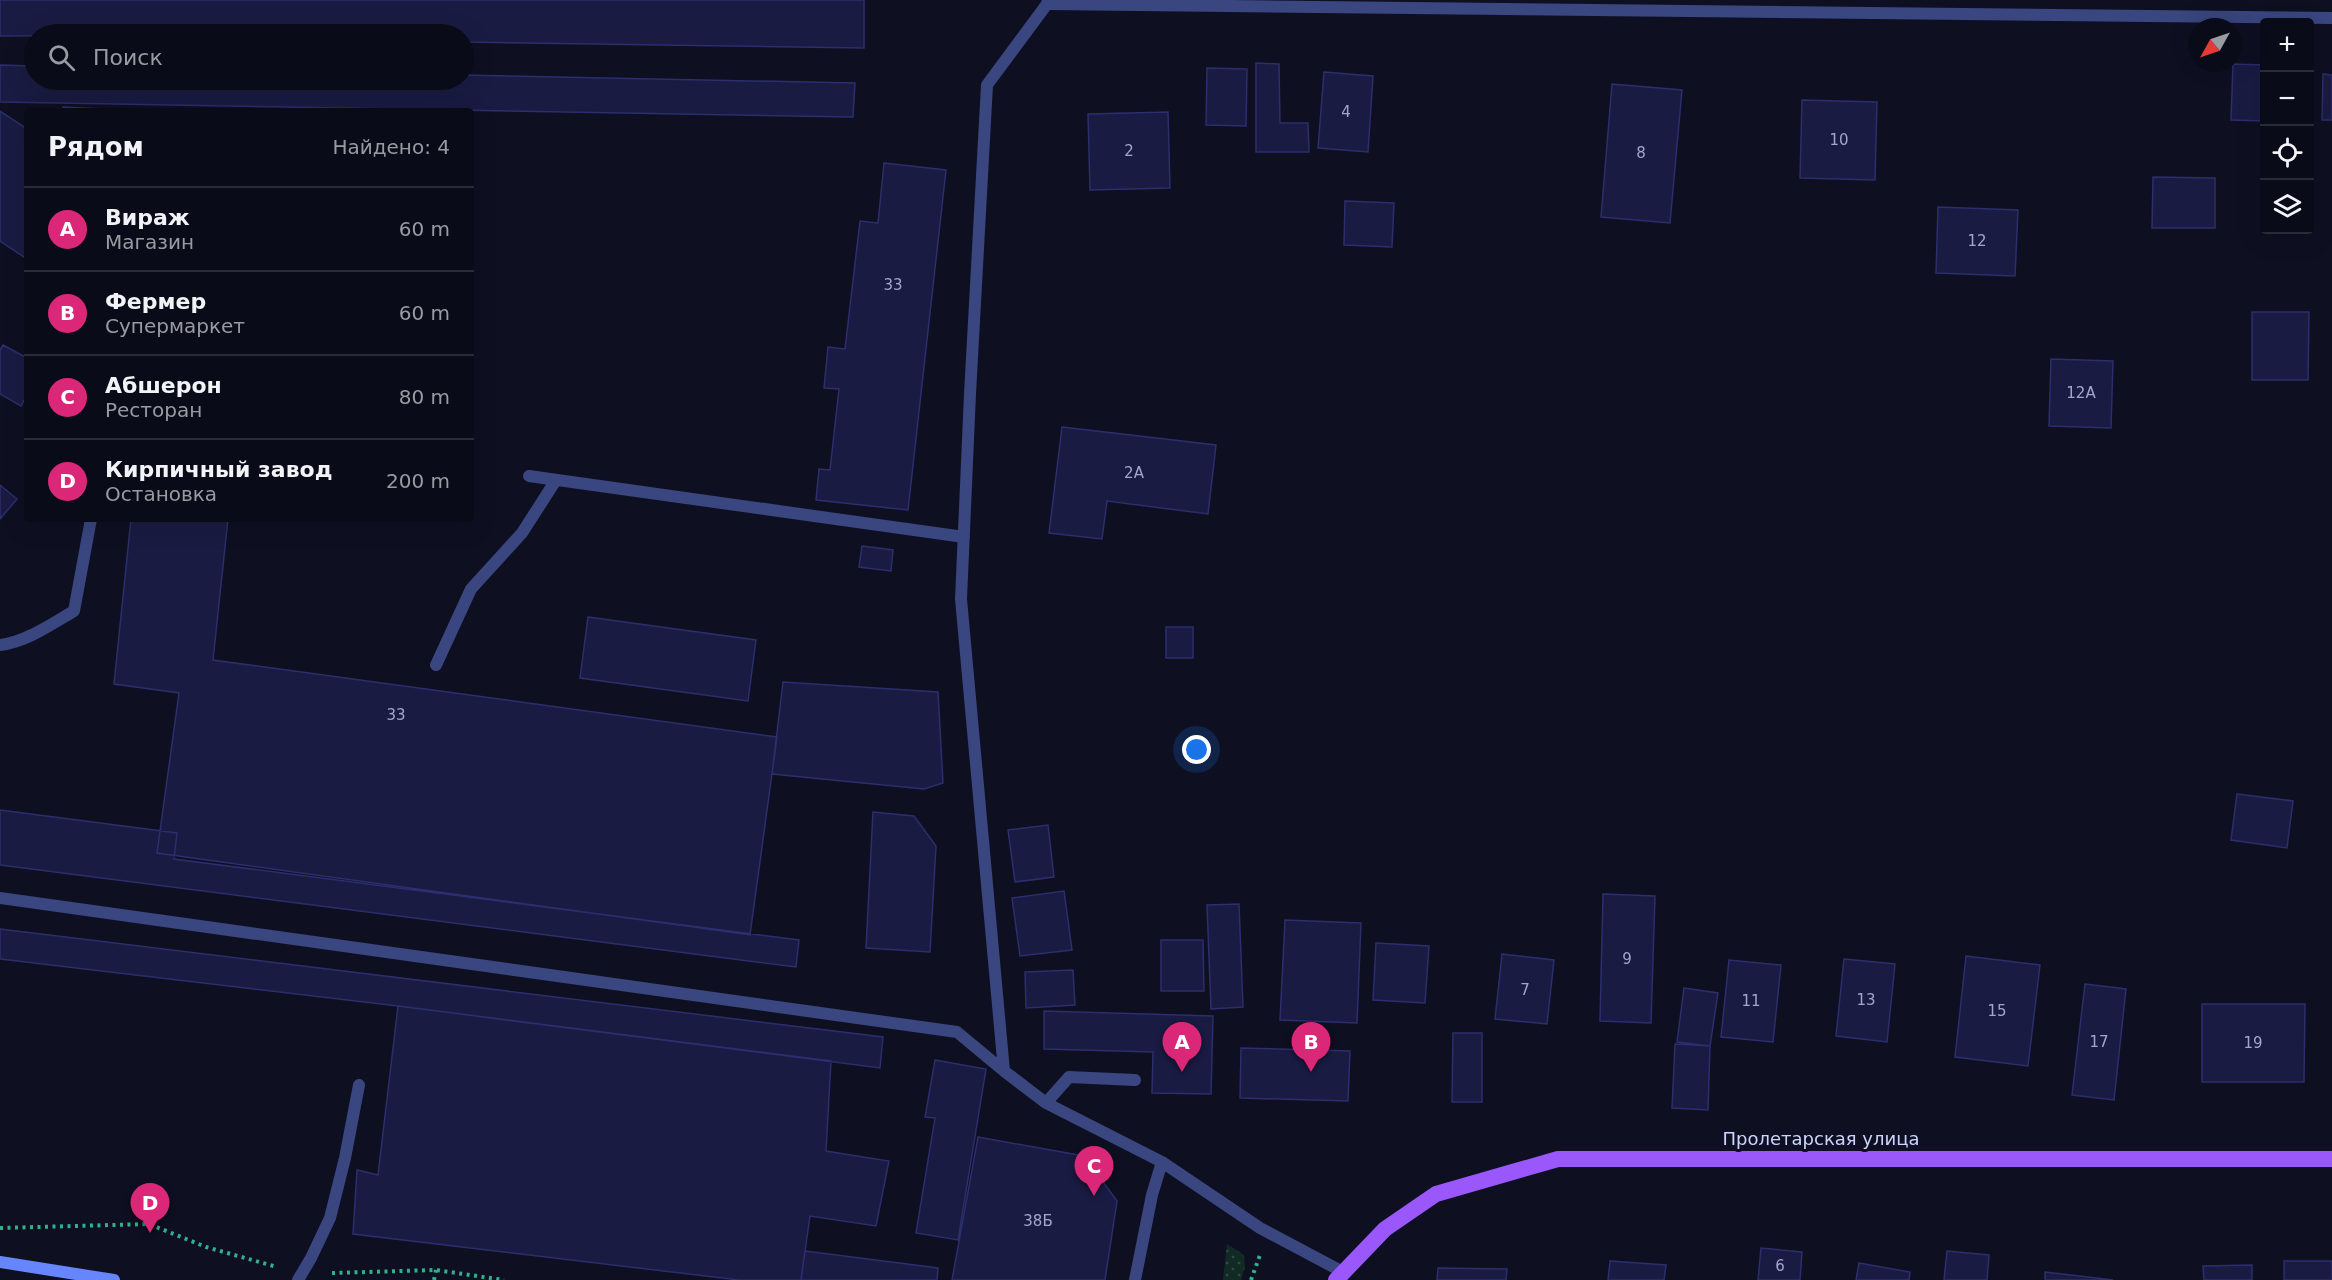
<!DOCTYPE html>
<html lang="ru">
<meta charset="utf-8">
<style>
body{margin:0;font-family:"DejaVu Sans",sans-serif;background:#181926;color:#f1f3f6}
.controls{position:absolute;right:18px;top:18px;display:grid;overflow:hidden;border-radius:6px;box-shadow:0 6px 24px #0002}
.controls button{width:54px;height:54px;display:grid;place-items:center;padding:0;border:0;border-bottom:2px solid #2a2b38;background:#0a0b19;color:#f1f3f6;font:30px sans-serif}
.compass{position:absolute;left:2188px;top:18px;width:54px;height:54px;border-radius:50%;background:#0a0b19;box-shadow:0 6px 24px #0002;rotate:230deg}
.you{position:absolute;left:1197px;top:750px;width:21px;height:21px;margin:-15px;border:4px solid #fff;border-radius:50%;background:#1a73e8;box-shadow:0 0 0 9px #1a73e833}
.badge{display:grid;place-items:center;width:39px;height:39px;border-radius:50%;background:#db2777;color:#fff;font-size:20px;font-weight:700}
.pin{position:absolute;translate:-50% -50px;filter:drop-shadow(0 2px 3px #0008)}
.pin::after{content:'';position:absolute;top:32px;width:21px;height:18px;background:inherit;clip-path:polygon(0 0,100% 0,50% 100%)}
.list{margin:0;padding:0;list-style:none}
h2{display:flex;justify-content:space-between;align-items:center;height:78px;margin:0;padding:0 24px;font-size:26px}
h2 small{font-size:20px;font-weight:400;color:#999ba2}
.list li{display:grid;grid-template-columns:39px 1fr auto;gap:18px;align-items:center;box-sizing:border-box;height:84px;padding:0 24px;border-top:2px solid #2a2b38}
.list b{display:block;font-size:22px;white-space:nowrap}
.list p{margin:0;font-size:20px;white-space:nowrap;color:#999ba2}
.list em{font-size:20px;font-style:normal;color:#999ba2}
.icon{flex:none;width:33px;height:33px;fill:none;stroke:currentColor;stroke-width:2;stroke-linecap:round;stroke-linejoin:round}
.map{position:relative;flex:none;width:2332px;height:1280px;overflow:hidden}
.search{position:absolute;background:#0a0b19;box-shadow:0 6px 24px #0002;left:24px;top:24px;width:450px;height:66px;display:flex;align-items:center;gap:15px;box-sizing:border-box;padding:0 21px;border-radius:33px;color:#999ba2;font-size:22px}
.panel{position:absolute;background:#0a0b19;box-shadow:0 6px 24px #0002;left:24px;top:108px;width:450px;height:414px;border-radius:6px}
.map>svg:first-child{display:block}
.grass{fill:url(#grass-dots)}
.building{fill:#1a1b42;stroke:#2c2e6d;stroke-width:1.5}
.lines{fill:none;stroke-linecap:round;stroke-linejoin:round}
.path{stroke:#30b18c;stroke-width:4;stroke-dasharray:3 4.5;stroke-linecap:butt}
.service{stroke:#39467f;stroke-width:12}
.minor{stroke:#39467f;stroke-width:12}
.secondary{stroke:#6785fc;stroke-width:12}
.primary{stroke:#9a58fc;stroke-width:16}
.labels{text-anchor:middle;stroke-width:6;stroke-linejoin:round;paint-order:stroke}
.number-label{font-size:15px;fill:#a2a6cf}
.street-label{font-size:18px;fill:#cfd4fe;stroke:#0e0f21}
</style>
<div class="map">
<svg width="2332" height="1280" viewBox="0 0 2332 1280">
<defs>
<pattern id="grass-dots" width="8" height="8" patternUnits="userSpaceOnUse" patternTransform="scale(1.5)"><rect width="8" height="8" fill="#112b24"/><path d="M2 2h.1M6 6h.1" fill="none" stroke="#334945" stroke-width="1.8" stroke-linecap="round"/></pattern>
</defs>
<rect width="100%" height="100%" fill="#0e0f21"/>
<!-- grass -->
<path class="grass" d="M1227 1244 1244 1255 1245 1267 1241 1280H1223Z"/>
<!-- building -->
<path class="building" d="M0 0H864V48L464 42V34L0 36Z
M1256 63 1279 64 1280 123H1308L1309 152H1256Z
M2233 64 2264 65V121L2231 120Z
M0 65 34 66V80H464V75L855 83 853 117 0 102Z
M1207 68 1247 69 1246 126 1206 125Z
M1324 72 1373 76 1368 152 1318 148Z
M2323 74 2332 75V120H2322Z
M1612 84 1682 90 1670 223 1601 217Z
M1802 100 1877 102 1875 180 1800 178Z
M63 107 145 111H62Z
M0 111 27 129V259L0 241Z
M1168 112 1170 188 1090 190 1088 114Z
M884 163 946 170 908 510 816 500 819 469 830 470 839 389 824 388 828 347 845 349 860 221 878 223Z
M2153 177 2215 178V228H2152Z
M1345 201 1394 203 1392 247 1344 245Z
M1938 207 2018 210 2015 276 1936 273Z
M2252 312H2309L2308 380H2252Z
M3 345 27 358V395L21 406 0 394V350Z
M2051 359 2113 361 2111 428 2049 426Z
M1062 427 1216 445 1208 514 1107 501 1102 539 1049 533Z
M0 485 17 499 0 519Z
M131 519H228L213 660 777 737 750 935 157 853 179 693 114 684Z
M862 546 893 550 891 571 859 567Z
M588 617 756 640 748 701 580 678Z
M1166 627H1193V658H1166Z
M783 682 938 692 943 783 924 789 772 774Z
M2237 794 2293 801 2287 848 2231 840Z
M0 810 177 833 174 859 799 940 796 967 0 865Z
M873 812 914 816 936 846 930 952 866 948Z
M1048 825 1054 877 1015 882 1008 830Z
M1064 891 1072 950 1020 956 1012 898Z
M1603 894 1655 896 1651 1023 1600 1021Z
M1239 904 1243 1007 1211 1009 1207 905Z
M1285 920 1361 923 1357 1023 1280 1020Z
M0 929 883 1037 880 1068 398 1006 0 959Z
M1161 940H1203L1204 991H1161Z
M1376 943 1429 946 1425 1003 1373 1000Z
M1502 954 1554 960 1547 1024 1495 1019Z
M1966 956 2040 965 2028 1066 1955 1057Z
M1844 959 1895 964 1887 1042 1836 1036Z
M1729 960 1781 965 1773 1042 1721 1037Z
M1073 970 1075 1005 1026 1008 1025 972Z
M2085 984 2126 989 2114 1100 2072 1095Z
M1684 988 1718 993 1710 1046 1677 1042Z
M2202 1004H2305L2304 1082H2202Z
M398 1006 831 1061 826 1151 889 1161 876 1226 810 1216 801 1280H739L353 1234 357 1170 378 1175Z
M1044 1011 1213 1016 1211 1094 1152 1093 1153 1052 1044 1049Z
M1453 1033H1482V1102H1452Z
M1675 1044 1710 1046 1708 1110 1672 1108Z
M1241 1048 1350 1051 1348 1101 1240 1098Z
M935 1060 986 1069 958 1240 916 1233 935 1118 925 1117Z
M978 1137 1084 1156 1117 1201 1105 1280H952Z
M1761 1248 1802 1252 1800 1280H1758Z
M805 1251 938 1268 937 1280H801Z
M1947 1251 1989 1255 1987 1280H1944Z
M1610 1261 1666 1265 1664 1280H1608Z
M2284 1261H2332V1280H2284Z
M1859 1263 1910 1272 1909 1280H1856Z
M2252 1265V1280H2204L2203 1266Z
M1438 1268 1507 1269 1506 1280H1437Z
M2045 1272 2113 1280H2045Z"/>
<g class="lines">
<!-- path -->
<path class="path" d="M0 1228 149 1224 206 1247 277 1267
M332 1273 436 1270 504 1280
M434 1280 436 1270
M1251 1280 1260 1255"/>
<!-- service -->
<path class="service" d="M1047 4 987 85 970 394 961 599 1004 1071 1046 1103 1162 1162 1260 1228 1343 1272
M529 476 964 537
M0 645C26 642 52 624 74 611L91 519
M436 665 471 589 522 533 556 480
M0 898 957 1032 1004 1071
M1046 1103 1069 1077 1135 1080
M298 1280 311 1258 330 1218 345 1158 359 1085
M1135 1280 1152 1195 1162 1162"/>
<!-- minor -->
<path class="minor" d="M1048 0 1047 4 2332 18"/>
<!-- secondary -->
<path class="secondary" d="M0 1262 114 1280"/>
<!-- primary -->
<path class="primary" d="M1336 1280 1385 1229 1436 1194 1558 1159H2332"/>
</g>
<g class="labels">
<!-- number labels -->
<g class="number-label">
<text x="1346" y="117">4</text>
<text x="1839" y="145">10</text>
<text x="1129" y="156">2</text>
<text x="1641" y="158">8</text>
<text x="1977" y="246">12</text>
<text x="893" y="290">33</text>
<text x="2081" y="398">12А</text>
<text x="1134" y="478">2А</text>
<text x="396" y="720">33</text>
<text x="1627" y="964">9</text>
<text x="1525" y="995">7</text>
<text x="1866" y="1005">13</text>
<text x="1751" y="1006">11</text>
<text x="1997" y="1016">15</text>
<text x="2099" y="1047">17</text>
<text x="2253" y="1048">19</text>
<text x="1038" y="1226">38Б</text>
<text x="1780" y="1271">6</text>
</g>
<!-- street labels -->
<g class="street-label">
<text x="1821" y="1145">Пролетарская улица</text>
</g>
</g>
</svg>
<div class="controls">
<button>+</button>
<button>−</button>
<button><svg class="icon" aria-label="locate" viewBox="0 0 24 24"><circle cx="12" cy="12" r="6"/><path d="M12 2v4M12 18v4M2 12h4M18 12h4"/></svg></button>
<button><svg class="icon" aria-label="layers" viewBox="0 0 24 24"><path d="M12 4l9 5-9 5-9-5zM3 14l9 5 9-5"/></svg></button>
</div>
<svg class="compass" viewBox="-18 -18 36 36"><path d="M0-13l5 13h-10z" fill="#e53935"/><path d="M0 13l5-13h-10z" fill="#999ba2"/></svg>
<div class="you"></div>
<div class="pin badge" style="left:1182px;top:1072px">A</div>
<div class="pin badge" style="left:1311px;top:1072px">B</div>
<div class="pin badge" style="left:1094px;top:1196px">C</div>
<div class="pin badge" style="left:150px;top:1233px">D</div>
<div class="search"><svg class="icon" aria-label="search" viewBox="0 0 24 24"><circle cx="10" cy="10" r="6"/><path d="M15 15l6 6"/></svg>Поиск</div>
<section class="panel">
<h2>Рядом<small>Найдено: 4</small></h2>
<ul class="list">
<li><span class="badge">A</span><div><b>Вираж</b><p>Магазин</p></div><em>60 m</em></li>
<li><span class="badge">B</span><div><b>Фермер</b><p>Супермаркет</p></div><em>60 m</em></li>
<li><span class="badge">C</span><div><b>Абшерон</b><p>Ресторан</p></div><em>80 m</em></li>
<li><span class="badge">D</span><div><b>Кирпичный завод</b><p>Остановка</p></div><em>200 m</em></li>
</ul>
</section>
</div>
